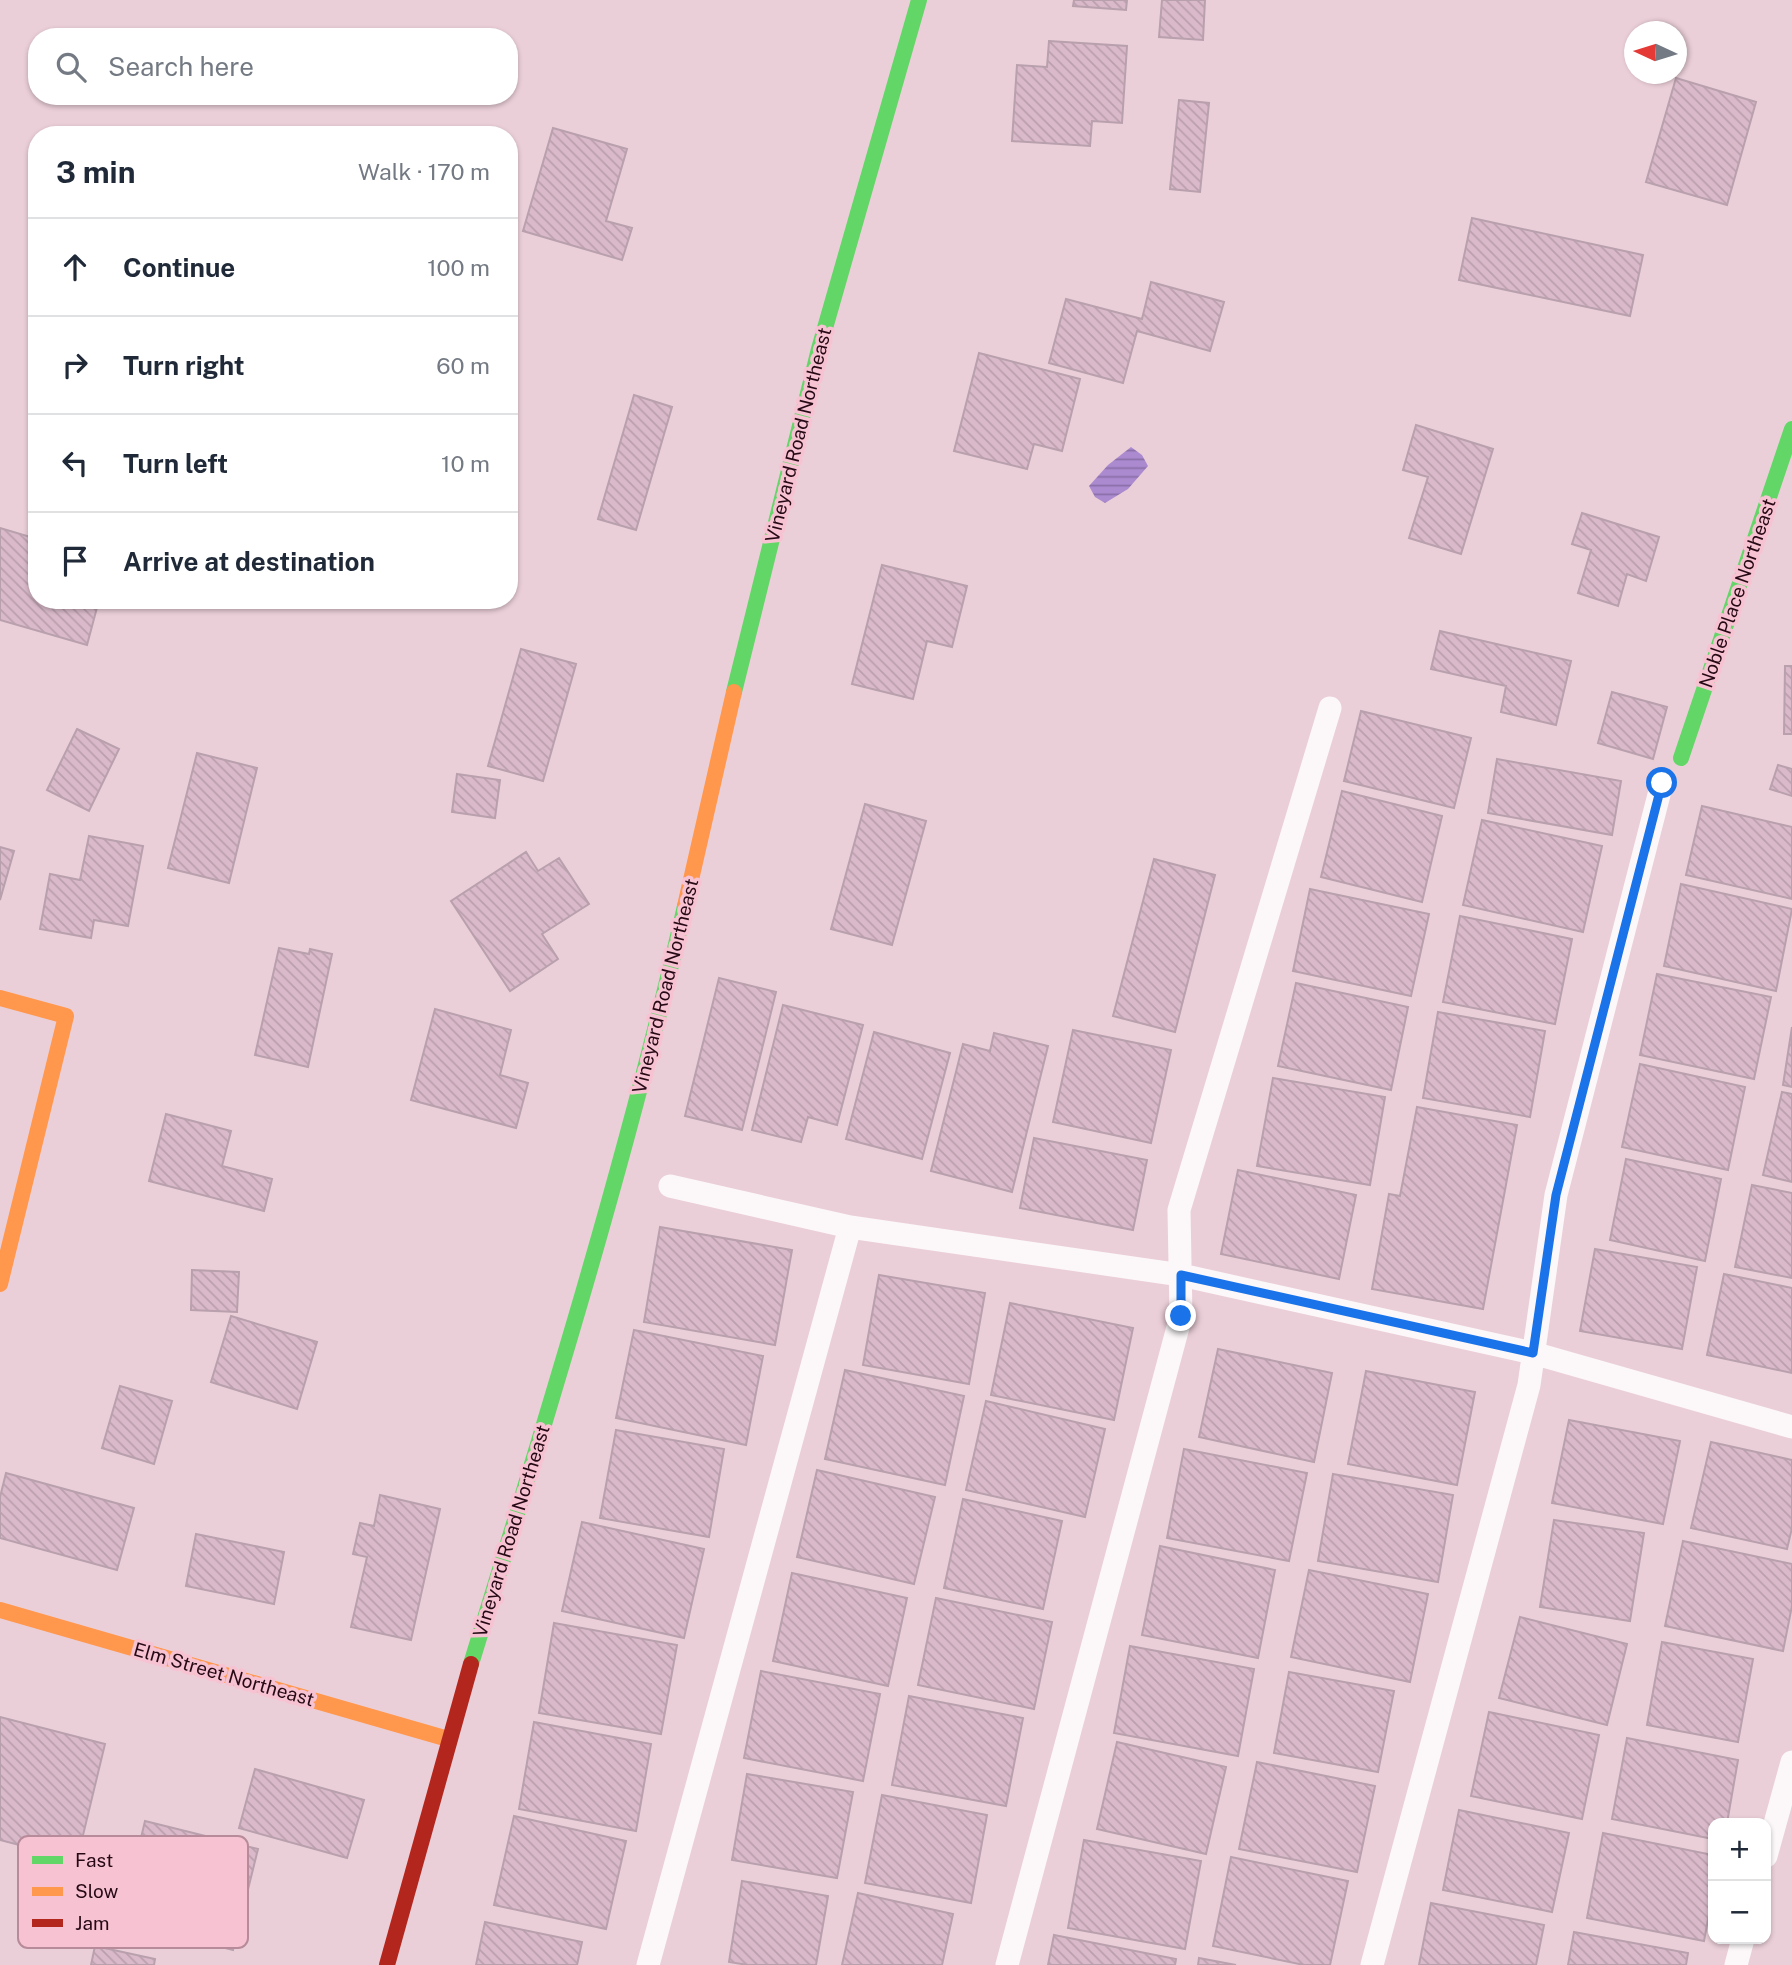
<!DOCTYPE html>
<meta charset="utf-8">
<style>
body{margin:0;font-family:"Public Sans",sans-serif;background:#f2f2f3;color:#1f2937}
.controls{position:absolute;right:21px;bottom:21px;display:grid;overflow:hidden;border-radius:14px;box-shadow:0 2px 5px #0004}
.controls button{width:63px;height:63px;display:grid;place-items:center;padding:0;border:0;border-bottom:2px solid #e0e1e3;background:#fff;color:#1f2937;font:35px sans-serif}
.compass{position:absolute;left:1624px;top:21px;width:63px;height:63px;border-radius:50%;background:#fff;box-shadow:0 2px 5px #0004;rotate:274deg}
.stop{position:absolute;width:21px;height:21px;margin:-16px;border:5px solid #1a73e8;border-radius:50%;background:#fff}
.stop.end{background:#1a73e8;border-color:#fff;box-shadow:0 2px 7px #0008}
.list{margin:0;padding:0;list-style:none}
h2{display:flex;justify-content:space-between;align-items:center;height:91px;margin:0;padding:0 28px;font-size:30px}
h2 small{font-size:23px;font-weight:400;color:#747a83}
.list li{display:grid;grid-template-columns:46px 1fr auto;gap:21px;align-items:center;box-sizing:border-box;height:98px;padding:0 28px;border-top:2px solid #e0e1e3}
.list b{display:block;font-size:26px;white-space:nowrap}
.list em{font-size:23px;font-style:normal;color:#747a83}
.icon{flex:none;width:38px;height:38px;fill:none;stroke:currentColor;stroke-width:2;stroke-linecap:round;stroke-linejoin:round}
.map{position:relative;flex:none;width:1792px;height:1965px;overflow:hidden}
.search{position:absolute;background:#fff;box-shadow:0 2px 5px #0004;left:28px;top:28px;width:490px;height:77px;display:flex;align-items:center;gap:18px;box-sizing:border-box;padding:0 24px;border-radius:28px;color:#747a83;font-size:26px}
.panel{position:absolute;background:#fff;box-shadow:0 2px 5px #0004;left:28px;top:126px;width:490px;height:483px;border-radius:28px}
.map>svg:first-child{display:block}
.water{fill:url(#water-rules)}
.building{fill:url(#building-back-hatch);stroke:#b9a0ad;stroke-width:2}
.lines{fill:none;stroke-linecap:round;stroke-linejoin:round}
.lane{stroke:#fcf8f9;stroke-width:23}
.fast{stroke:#63d668;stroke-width:16}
.slow{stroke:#ff974d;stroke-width:16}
.jam{stroke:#b3261e;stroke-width:16}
.route{stroke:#1a73e8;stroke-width:9}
.labels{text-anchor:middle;stroke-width:7;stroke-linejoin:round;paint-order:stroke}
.street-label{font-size:19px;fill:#260914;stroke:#f7c3d3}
.key{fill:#f7c3d3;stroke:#b88b9a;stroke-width:2}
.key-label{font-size:19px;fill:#260914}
</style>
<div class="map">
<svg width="1792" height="1965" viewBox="0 0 1792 1965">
<defs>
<pattern id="water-rules" width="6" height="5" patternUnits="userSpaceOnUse" patternTransform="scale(1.75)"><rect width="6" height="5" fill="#ab8ad0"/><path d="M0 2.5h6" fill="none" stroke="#8b6fa8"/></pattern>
<pattern id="building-back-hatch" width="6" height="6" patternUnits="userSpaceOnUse" patternTransform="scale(1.75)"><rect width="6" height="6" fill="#dabaca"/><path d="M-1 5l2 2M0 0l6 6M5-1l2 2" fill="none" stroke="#bb9fad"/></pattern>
</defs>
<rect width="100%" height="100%" fill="#ebcfd8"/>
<!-- water -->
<path class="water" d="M1131 447 1142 455 1148 466 1128 489 1105 503 1095 497 1089 486 1108 465Z"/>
<!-- building -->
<path class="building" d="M1074 0H1127L1126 10 1073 6Z
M1162 0H1205L1203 40 1159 37Z
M1049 41 1127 46 1122 123 1092 121 1090 146 1012 141 1017 65 1047 67Z
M1676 78 1756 102 1727 205 1646 182Z
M1179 100 1209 103 1200 192 1170 189Z
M553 128 627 149 606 221 632 228 622 260 523 231Z
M1472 218 1643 255 1630 316 1459 280Z
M1151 282 1224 302 1210 351 1137 331 1123 383 1049 363 1066 299 1142 319Z
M979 353 1080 379 1062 451 1034 444 1027 469 954 451Z
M634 395 672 407 636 530 598 519Z
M1416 425 1493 449 1461 554 1409 538 1428 477 1403 470Z
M1582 513 1659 537 1646 581 1627 574 1618 606 1578 593 1591 550 1572 544Z
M0 528 37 539V600H99L87 645 0 620Z
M882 565 967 586 952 647 927 641 913 699 852 684Z
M1440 631 1571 661 1556 725 1501 712 1506 686 1431 669Z
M521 649 576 664 543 781 488 766Z
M1785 666H1792V734H1784Z
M1612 692 1667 707 1653 759 1598 743Z
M1361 711 1471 738 1454 808 1344 781Z
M77 729 119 749 89 811 47 790Z
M197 753 257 768 229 883 168 868Z
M1497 759 1621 781 1612 835 1488 813Z
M1778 765 1792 769V796L1770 789Z
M457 774 500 780 495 818 452 812Z
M1342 791 1442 816 1422 902 1321 877Z
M865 804 926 821 892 945 831 929Z
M1702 806 1792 827V899L1686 875Z
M1482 820 1602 846 1583 932 1463 905Z
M89 836 143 846 128 926 94 920 91 938 40 929 50 874 80 880Z
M0 847 14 851 0 900Z
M526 852 538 871 559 858 589 904 542 934 558 959 510 991 451 901Z
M1154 859 1215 875 1175 1032 1113 1016Z
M1681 884 1792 909 1776 991 1664 966Z
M1310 889 1429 914 1411 996 1293 971Z
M1460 916 1572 939 1555 1024 1443 1002Z
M279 948 309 954 310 949 332 954 308 1067 255 1055Z
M1657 974 1771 997 1754 1079 1640 1055Z
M719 978 776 992 742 1130 685 1116Z
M1296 983 1408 1007 1391 1090 1278 1066Z
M783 1005 863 1025 837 1125 808 1117 801 1142 752 1130Z
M435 1009 511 1030 500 1075 528 1083 516 1128 411 1100Z
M1438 1012 1545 1031 1530 1117 1423 1098Z
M1792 1027V1087L1783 1085Z
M1073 1030 1171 1050 1151 1143 1053 1122Z
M874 1032 950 1053 922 1159 846 1139Z
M994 1033 1048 1046 1012 1192 931 1171 963 1044 990 1051Z
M1640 1064 1745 1087 1728 1170 1622 1147Z
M1273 1078 1385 1097 1370 1185 1257 1166Z
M1782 1092 1792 1094V1182L1763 1175Z
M1417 1107 1517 1125 1483 1309 1372 1289 1389 1194 1400 1196Z
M166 1114 231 1131 222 1166 272 1179 264 1211 149 1181Z
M1034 1138 1147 1160 1133 1230 1020 1208Z
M1626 1159 1721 1179 1705 1261 1610 1240Z
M1238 1170 1356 1195 1339 1279 1221 1254Z
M1752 1185 1792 1193V1278L1735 1267Z
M660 1227 792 1250 775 1345 644 1322Z
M1595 1249 1697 1267 1682 1349 1580 1331Z
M192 1270 239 1272 237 1312 191 1310Z
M1724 1274 1792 1288V1373L1707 1355Z
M879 1275 985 1293 969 1384 863 1365Z
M1010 1303 1133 1328 1114 1420 991 1395Z
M231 1316 317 1342 297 1409 211 1382Z
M634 1330 763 1356 746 1445 616 1418Z
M1218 1349 1332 1373 1314 1462 1199 1437Z
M845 1370 964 1396 945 1485 825 1459Z
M1366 1371 1475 1392 1457 1485 1348 1464Z
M120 1386 172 1401 154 1464 102 1448Z
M986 1401 1105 1429 1085 1517 966 1490Z
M1569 1420 1680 1441 1663 1524 1552 1503Z
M616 1430 724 1449 709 1537 600 1518Z
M1711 1442 1792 1460V1528L1787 1549 1691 1528Z
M1184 1449 1307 1473 1289 1561 1167 1538Z
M817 1470 935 1497 914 1584 797 1557Z
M6 1473 134 1508 117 1570 0 1538V1497Z
M1333 1474 1453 1495 1438 1582 1318 1561Z
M380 1495 440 1509 411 1640 351 1627 367 1557 353 1554 360 1523 374 1526Z
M963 1499 1062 1521 1043 1609 944 1588Z
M1554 1520 1644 1533 1630 1621 1540 1607Z
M582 1522 704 1549 684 1638 562 1611Z
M196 1534 284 1552 274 1604 186 1586Z
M1683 1541 1792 1564V1606L1783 1651 1665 1626Z
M1160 1546 1275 1570 1258 1658 1142 1635Z
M1309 1570 1428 1594 1410 1682 1291 1657Z
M792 1573 907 1598 888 1686 773 1661Z
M936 1598 1052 1622 1034 1709 918 1685Z
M1520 1617 1627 1644 1607 1725 1499 1698Z
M554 1623 677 1645 661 1734 539 1713Z
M1662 1642 1753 1659 1738 1742 1647 1725Z
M1130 1646 1254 1669 1238 1756 1114 1733Z
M761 1671 880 1694 863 1781 744 1758Z
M1289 1672 1394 1691 1378 1772 1274 1753Z
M909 1696 1023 1718 1006 1806 892 1785Z
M1489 1712 1599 1735 1582 1819 1471 1796Z
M0 1717 105 1744 77 1860 0 1840Z
M534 1722 651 1744 636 1831 519 1809Z
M1627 1738 1738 1760 1727 1823H1713V1839L1612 1819Z
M1117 1742 1226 1767 1206 1854 1097 1829Z
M1257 1762 1375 1786 1357 1872 1239 1849Z
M255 1769 364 1800 347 1858 239 1828Z
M747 1774 853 1792 837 1878 732 1860Z
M882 1795 987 1815 971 1903 865 1883Z
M1459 1810 1569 1833 1552 1912 1443 1890Z
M514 1816 626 1841 606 1929 494 1905Z
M145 1821 258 1849 233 1950 164 1932 174 1891 131 1880Z
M1603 1833 1713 1855V1893L1704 1941 1587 1918Z
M1084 1840 1201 1861 1185 1949 1068 1928Z
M1231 1857 1348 1881 1330 1965H1304L1213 1946Z
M742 1881 828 1896 816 1965H748L729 1962Z
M858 1893 953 1914 942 1965H842Z
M1431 1903 1544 1925 1536 1965H1419Z
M485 1922 582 1942 577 1965H476Z
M1574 1932 1688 1953 1686 1965H1568Z
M1054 1935 1176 1959 1175 1965H1048Z
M95 1946 155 1959 154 1965H91Z
M1199 1958 1236 1965H1198Z"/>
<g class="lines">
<!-- lane -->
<path class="lane" d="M670 1186 850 1227
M1766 1856 1792 1762
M648 1965 850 1227 1181 1275 1533 1353 1792 1427
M1007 1965 1181 1316 1179 1210 1330 708
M1372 1965 1529 1385 1556 1195 1662 783
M1736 1965 1743 1939"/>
<!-- fast -->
<path class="fast" d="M734 692 819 349 919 0
M1681 758 1792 429
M471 1664C548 1413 626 1162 685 906"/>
<!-- slow -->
<path class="slow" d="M685 906 734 692
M0 998 66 1016 0 1284
M0 1610 448 1739"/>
<!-- jam -->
<path class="jam" d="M387 1965 471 1664"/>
</g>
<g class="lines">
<!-- route -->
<path class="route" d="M1181 1316V1275L1533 1353 1556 1195 1662 783"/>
</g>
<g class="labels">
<!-- street labels -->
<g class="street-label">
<text transform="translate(798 435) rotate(-76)" y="7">Vineyard Road Northeast</text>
<text transform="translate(1737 593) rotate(-71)" y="7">Noble Place Northeast</text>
<text transform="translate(665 986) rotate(-76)" y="7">Vineyard Road Northeast</text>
<text transform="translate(511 1531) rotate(-73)" y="7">Vineyard Road Northeast</text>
<text transform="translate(224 1674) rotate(16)" y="7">Elm Street Northeast</text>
</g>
</g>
<!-- legend -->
<rect x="18" y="1836" width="230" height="112" rx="10" class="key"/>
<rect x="32" y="1856" width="31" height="8" fill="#63d668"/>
<rect x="32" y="1887" width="31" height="9" fill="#ff974d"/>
<rect x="32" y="1919" width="31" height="8" fill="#b3261e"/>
<g class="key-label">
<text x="75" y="1867">Fast</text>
<text x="75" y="1898">Slow</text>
<text x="75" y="1930">Jam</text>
</g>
</svg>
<div class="controls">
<button>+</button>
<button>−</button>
</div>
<svg class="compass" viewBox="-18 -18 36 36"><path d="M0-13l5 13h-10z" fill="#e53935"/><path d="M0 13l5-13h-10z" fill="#747a83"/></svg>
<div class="stop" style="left:1662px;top:783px"></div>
<div class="stop end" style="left:1181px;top:1316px"></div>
<div class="search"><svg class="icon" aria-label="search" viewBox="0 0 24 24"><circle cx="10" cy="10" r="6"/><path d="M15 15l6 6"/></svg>Search here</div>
<section class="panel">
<h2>3 min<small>Walk · 170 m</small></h2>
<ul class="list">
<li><svg class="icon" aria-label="ahead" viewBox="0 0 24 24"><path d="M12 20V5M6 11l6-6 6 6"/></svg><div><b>Continue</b></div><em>100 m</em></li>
<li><svg class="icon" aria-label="right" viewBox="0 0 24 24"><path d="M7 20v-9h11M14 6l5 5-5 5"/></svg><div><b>Turn right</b></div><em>60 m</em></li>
<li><svg class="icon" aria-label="left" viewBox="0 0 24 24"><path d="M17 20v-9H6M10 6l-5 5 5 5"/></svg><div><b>Turn left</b></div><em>10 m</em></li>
<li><svg class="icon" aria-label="arrive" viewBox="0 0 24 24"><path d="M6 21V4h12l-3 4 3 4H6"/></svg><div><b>Arrive at destination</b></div></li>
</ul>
</section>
</div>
